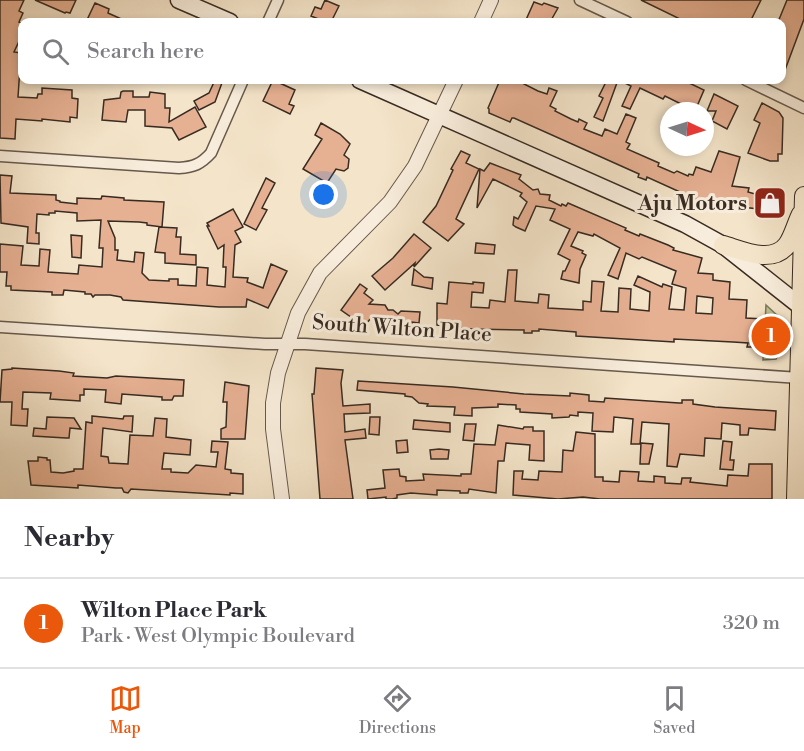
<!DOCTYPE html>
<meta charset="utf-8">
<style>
body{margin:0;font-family:"Libre Bodoni",serif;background:#f7f7f7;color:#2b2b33}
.compass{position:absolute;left:660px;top:102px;width:54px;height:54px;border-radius:50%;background:#fff;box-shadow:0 3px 9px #0003;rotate:94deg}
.you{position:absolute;left:324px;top:195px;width:21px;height:21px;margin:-15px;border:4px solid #fff;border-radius:50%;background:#1a73e8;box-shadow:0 0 0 9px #1a73e833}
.badge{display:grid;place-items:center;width:39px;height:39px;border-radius:50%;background:#ea580c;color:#fff;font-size:20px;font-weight:700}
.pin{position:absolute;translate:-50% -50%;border:3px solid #fff;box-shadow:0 2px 6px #0006}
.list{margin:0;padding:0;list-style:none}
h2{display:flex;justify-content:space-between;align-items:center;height:78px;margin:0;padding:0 24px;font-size:26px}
h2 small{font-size:20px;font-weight:400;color:#7c7c81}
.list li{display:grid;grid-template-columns:39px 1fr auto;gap:18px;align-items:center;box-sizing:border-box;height:90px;padding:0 24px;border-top:2px solid #e1e1e2}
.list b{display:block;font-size:22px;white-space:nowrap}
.list p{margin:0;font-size:20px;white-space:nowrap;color:#7c7c81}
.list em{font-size:20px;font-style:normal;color:#7c7c81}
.icon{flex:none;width:33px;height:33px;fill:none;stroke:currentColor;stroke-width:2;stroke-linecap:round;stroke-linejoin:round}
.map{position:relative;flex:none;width:804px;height:499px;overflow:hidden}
.search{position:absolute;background:#fff;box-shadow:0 3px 9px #0003;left:18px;right:18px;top:18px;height:66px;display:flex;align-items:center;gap:15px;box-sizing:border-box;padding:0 21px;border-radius:12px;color:#7c7c81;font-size:22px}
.sheet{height:168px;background:#fff}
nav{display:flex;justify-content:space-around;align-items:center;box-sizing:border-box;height:84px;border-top:2px solid #e1e1e2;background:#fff;font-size:16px;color:#7c7c81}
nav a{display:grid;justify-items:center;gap:3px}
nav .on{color:#ea580c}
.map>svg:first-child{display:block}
.green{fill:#bfc394;stroke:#7b775b;stroke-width:1.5}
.building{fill:#e6b092;stroke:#372b22;stroke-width:1.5;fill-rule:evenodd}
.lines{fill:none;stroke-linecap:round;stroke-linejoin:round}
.minor-casing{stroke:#66594c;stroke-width:13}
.tertiary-casing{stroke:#66594c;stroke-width:16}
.secondary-casing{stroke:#372b22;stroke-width:19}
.primary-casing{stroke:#372b22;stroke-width:20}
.minor{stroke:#f8eddc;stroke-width:10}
.tertiary{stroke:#f8eddc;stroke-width:14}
.secondary{stroke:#f8eddc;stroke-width:16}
.primary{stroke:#f4e4c9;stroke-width:18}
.labels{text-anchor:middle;stroke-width:6;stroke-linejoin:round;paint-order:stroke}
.poi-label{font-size:21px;font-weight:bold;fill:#372b22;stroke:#f8eddc;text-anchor:end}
.street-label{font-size:21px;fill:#372b22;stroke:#f8eddc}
</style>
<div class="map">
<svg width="804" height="499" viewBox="0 0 804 499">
<rect width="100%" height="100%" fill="#f4e4c9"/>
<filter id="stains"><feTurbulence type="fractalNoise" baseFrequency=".00333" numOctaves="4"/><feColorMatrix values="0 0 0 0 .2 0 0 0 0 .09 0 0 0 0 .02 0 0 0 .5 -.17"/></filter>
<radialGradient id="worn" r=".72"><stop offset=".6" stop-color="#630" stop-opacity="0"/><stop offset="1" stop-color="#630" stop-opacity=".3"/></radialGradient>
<!-- green -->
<path class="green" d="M766 305 779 317 778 355 776 359 763 360Z"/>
<!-- building -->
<path class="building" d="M0 0H24L19 11 23 13 19 22 22 23V35L14 52 21 53 18 97 37 98 38 94H42V88L72 90V98L78 99 77 118 70 117V122L42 119V121L16 119 15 139 0 138Z
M35 0H76L70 13 66 12 65 13Z
M325 0 339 6 331 22H326L311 16 315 7 321 9Z
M641 0H761L750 22H686Z
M787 0H804V19L782 78V22H778Z
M534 2 542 5 544 3 558 8 550 22H525Z
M95 3 109 9 108 13 128 22H86Z
M215 80H223L215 102 199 110 194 101 209 93Z
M273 80 295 90 289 104 294 106 290 114 263 101Z
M500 80H526L524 84 538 91 547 94 549 88 557 91 550 106 556 109 555 111 571 119 578 122 579 119 587 123 584 129 602 136 605 129 617 134 626 114 636 118 626 142 630 144 627 149 659 163 658 166 674 173 677 171 688 176 689 174 693 175 696 167 711 172 719 151 740 157 732 186 749 188 748 192 755 194H781L780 212 758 211V209L726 205 725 209 702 202 647 177 646 180 638 177 639 174 514 118H512L510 122 489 113V109L488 108Z
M607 80H618L603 121 594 117 603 98 599 96Z
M619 80H683L704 90 695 111 665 96 663 99 640 88 630 109 622 106 631 86Z
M123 91H133V97H149L150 92 165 94V108H170L169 122 195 107 206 127 179 140 172 128 145 126V110H128L126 122 102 120 104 100 120 98 121 92Z
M714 94 738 106 727 129 712 121 716 111H707Z
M762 103 779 112 783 118 782 154H778V161H770L748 153 760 123 754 120Z
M321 123 340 134 350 144 344 155 349 159 348 168 344 171 336 169 327 183 303 169 322 139 315 135Z
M461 151 470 155 466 163 479 169 456 219 464 224 448 241 423 222 436 206 453 170 451 169Z
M490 163 521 175 519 179 533 190 538 189 540 194 550 195 549 200 561 206 562 204 566 206 568 203 626 228 625 230 639 236 640 234 668 245 674 248 673 250 702 258 698 273 713 274V280L730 282 729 299 747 300 746 318 764 319 762 344H756V347H747L748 343 733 342 674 339V342L576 336V332L539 329V331H532V333H524V330L472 329 437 325V303L447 304 449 282 473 284V282L484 283 483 293 472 292 471 307 489 308 490 300 505 302 508 270H517L515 301 538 303 539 294 549 295 548 308 583 310V301L591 302 592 281 604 282 601 311 618 312 619 288 631 289 630 309 649 311 650 292 634 285 638 276 662 287 663 284 672 287 669 309 684 310 686 288 672 284 676 271 642 257 639 259 626 253 618 279 608 275 620 248 594 234 593 236 578 232 571 246 583 251 582 253 586 255 580 269 579 283 561 279 563 271H565L570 260 558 254 570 229 550 220 555 209 536 206 525 231 516 227 513 225 514 217 518 219 527 202 520 196 522 193 493 179 477 208 480 169 484 171ZM697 296 713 298 712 314 696 313Z
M0 175 12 176 10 193 56 195V200L60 201V202L77 204V198L101 199 102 196 124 198V200L164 202 162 227 147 225V223L139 222 108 221 115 238V250H118L117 260 134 262 135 252 144 253 142 273 149 280 169 281V279H178V285L196 286 197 267 208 268 207 285 225 287 226 267H223L224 245 218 249 207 226H209L207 223 233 209 243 227 235 231 241 242 235 245 233 277 248 278 247 282 263 288 271 264 287 271 268 308 247 299 246 307H219L123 300 121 297 110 295H95L93 297 91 294H85V292L64 290 63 295H52V292L11 290V286H6L7 272H0V244L23 246 21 265 39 266 40 249 50 250 48 272 78 274 79 265 102 267 103 248H99L101 220 77 221V213L55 211V213H49V215L37 214 36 233H39V244L27 243 28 227 1 223Z
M266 178 275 183 262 208 267 210 256 230 244 224Z
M159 227 177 228 176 237H181L180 254 196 255V265L165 263V253L155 252Z
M414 234 431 248 414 267 415 263 385 290 372 276 393 258Z
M71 235 82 236 81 258 72 257Z
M476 243 495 245 494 254 475 253Z
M414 269 424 277 433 278 432 289 412 285Z
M360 284 367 289 364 293 373 300 369 304 385 305 388 310H393L398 314 401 311 420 312 419 323 412 322V325L389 323 390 320 371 318 366 324 360 319 358 322 341 310Z
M12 368 59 371 74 373 73 376 107 378 116 376 184 380 183 396H174L172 400H162V397L122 394 121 404 105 402 106 390 84 389V395H80V401L50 399 51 393 23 392 22 409H28L27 426 11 425 12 402H0L2 370 12 369Z
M316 368 343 370 341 383 343 406 370 404V413L344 414 345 432 365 429 366 438 345 440 353 499H320L312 394H314Z
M358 381 453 387 524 394 570 396V393L589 395V401L604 402 605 398 679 403H682V400H693V404L715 407 776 411 775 430 749 428 748 435H740V425L722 423 721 439 705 438 704 456 680 454 677 467 667 466 669 424 642 422 640 444H631L633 419 614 417 613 432 592 431 593 413 578 412V416L570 415 569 417 552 418V414L520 412V409H516V405L498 404V407L472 408V416L454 415 455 407 427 406 428 404 419 403 412 397 405 396V394L357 390Z
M225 382 249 386 245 439H221V429L226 427 227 402H223Z
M92 416 123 419 124 416H133L132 432 103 428 101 456 108 457 109 463 128 464 130 435 153 436 155 418 167 419 166 437 191 440 190 455 164 453 162 469H171V472L188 473 196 465 216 467 218 452H211L212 441 228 442 225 469 231 470V473L243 474V494L230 493V495L131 489 128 493 124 492 122 488H116L78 485V488L31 485 28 461H38V457L47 458V460H50L51 472 63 473 74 471V469H83L86 422 92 423Z
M47 417 74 418 81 429 70 428 69 438H66L33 436 34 428 46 429Z
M370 417H380L379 435 369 434Z
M414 420 450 423V432L413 429Z
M465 424H476L474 441 463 440Z
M498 425 523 429 524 427H533V431H544V461L529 460 530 445 506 443 504 461H498L496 493 469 489 468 493H460V491L437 490V495L411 493 397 495V498L392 499H386V497L368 499 367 490 385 488 383 470 399 469 400 476 406 477V481L424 480 423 474 461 476V474H471L474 444 495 445Z
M576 432 595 434V477H603V481L619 482 620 471 639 472 638 481 654 482V476L665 477V483L681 484 682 478H691L690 482 727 486 728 475 748 476 749 464H772V499H600L583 497 558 499 513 495 514 471H523L522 479 538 480 539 471 562 472 563 450 573 451Z
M407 440 408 452 397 453 396 441Z
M723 441 732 442 730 460H734L733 470 720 469Z
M641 443 653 444 649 464H640Z
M439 449 449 450 448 459H431L430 450Z"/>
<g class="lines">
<defs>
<path id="minor" d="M580 0 627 22
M268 22 278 0
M746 80 804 108
M0 156 179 168C194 167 201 164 211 153L243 80
M0 327 265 344H305L800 378"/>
<path id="tertiary" d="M481 22 491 0
M282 499 273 429V403L278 373 298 313 320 273 390 202 415 166 456 80"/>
<path id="secondary" d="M179 0 230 22
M360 80 685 224 723 245 804 309"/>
<path id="primary" d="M723 245C741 250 772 265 787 245 793 237 796 224 801 214
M796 499 804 196"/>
</defs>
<!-- minor casing -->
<use href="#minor" class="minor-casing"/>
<!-- tertiary casing -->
<use href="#tertiary" class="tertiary-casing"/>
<!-- secondary casing -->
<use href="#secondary" class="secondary-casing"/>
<!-- primary casing -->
<use href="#primary" class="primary-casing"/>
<!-- minor -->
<use href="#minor" class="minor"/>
<!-- tertiary -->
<use href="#tertiary" class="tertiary"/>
<!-- secondary -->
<use href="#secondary" class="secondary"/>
<!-- primary -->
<use href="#primary" class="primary"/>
</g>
<!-- icons -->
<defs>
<symbol id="shop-square" viewBox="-11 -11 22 22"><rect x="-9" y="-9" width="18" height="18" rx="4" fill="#8f2418" stroke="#f8eddc"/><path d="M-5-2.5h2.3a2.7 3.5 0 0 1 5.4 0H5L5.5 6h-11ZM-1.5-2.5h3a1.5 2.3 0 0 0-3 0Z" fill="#fff"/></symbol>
</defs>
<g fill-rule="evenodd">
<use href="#shop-square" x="751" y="184" width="38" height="38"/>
</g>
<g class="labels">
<!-- poi labels -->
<g class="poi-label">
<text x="747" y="210">Aju Motors</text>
</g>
<!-- street labels -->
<g class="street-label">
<text transform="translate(402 328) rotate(4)" y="7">South Wilton Place</text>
</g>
</g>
<rect width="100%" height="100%" filter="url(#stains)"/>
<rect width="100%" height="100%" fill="url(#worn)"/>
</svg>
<svg class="compass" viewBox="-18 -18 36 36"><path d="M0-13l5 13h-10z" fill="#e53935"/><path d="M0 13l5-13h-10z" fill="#7c7c81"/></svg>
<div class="you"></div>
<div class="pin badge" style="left:771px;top:336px">1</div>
<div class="search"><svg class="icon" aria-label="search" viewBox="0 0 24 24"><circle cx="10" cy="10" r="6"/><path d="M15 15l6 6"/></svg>Search here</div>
</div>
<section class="sheet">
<h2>Nearby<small></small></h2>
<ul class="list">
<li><span class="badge">1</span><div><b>Wilton Place Park</b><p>Park · West Olympic Boulevard</p></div><em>320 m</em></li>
</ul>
</section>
<nav>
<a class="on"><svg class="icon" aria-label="map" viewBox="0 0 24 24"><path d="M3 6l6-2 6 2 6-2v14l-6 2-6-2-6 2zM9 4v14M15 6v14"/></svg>Map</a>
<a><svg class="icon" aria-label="directions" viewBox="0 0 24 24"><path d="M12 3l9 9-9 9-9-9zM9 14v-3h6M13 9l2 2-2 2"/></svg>Directions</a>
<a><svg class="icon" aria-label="saved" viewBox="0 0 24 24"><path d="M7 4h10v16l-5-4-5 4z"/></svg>Saved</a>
</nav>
